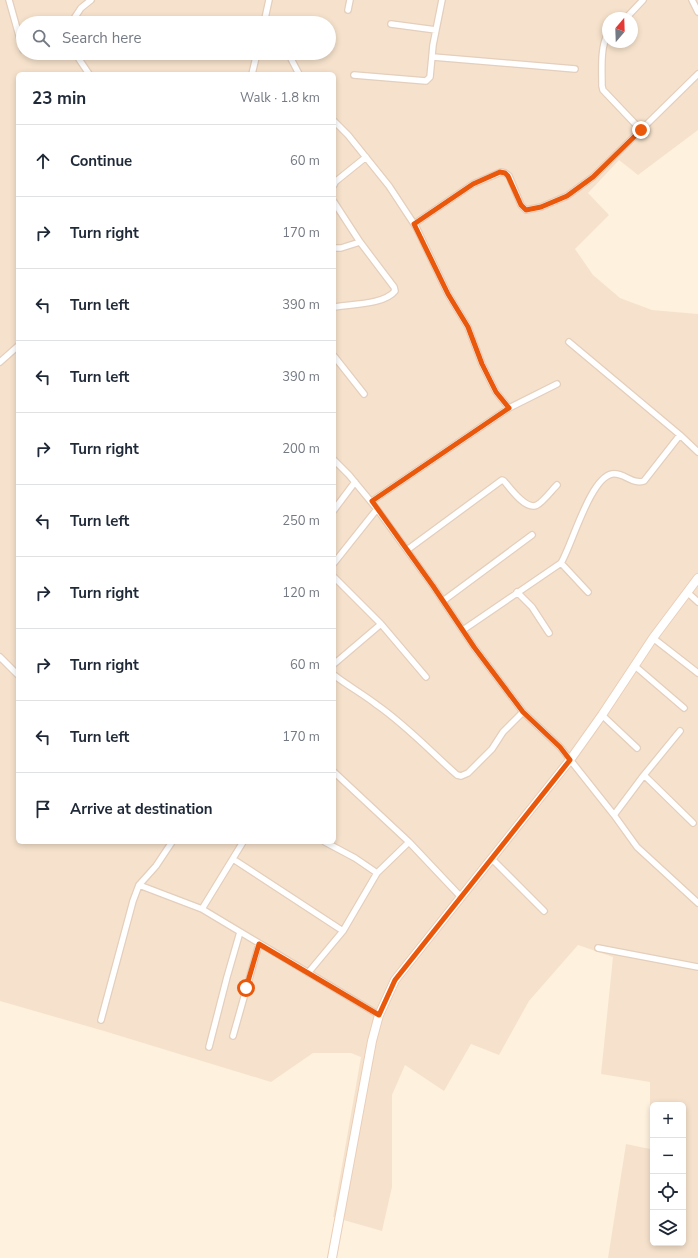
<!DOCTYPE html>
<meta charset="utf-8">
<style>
body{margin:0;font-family:"Nunito Sans",sans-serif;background:#f2f2f3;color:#1f2937}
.controls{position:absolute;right:12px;bottom:12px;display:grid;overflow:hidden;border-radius:6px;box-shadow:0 2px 6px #0003}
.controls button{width:36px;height:36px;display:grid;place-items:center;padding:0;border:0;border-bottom:1px solid #e0e1e3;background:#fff;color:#1f2937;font:20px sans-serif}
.compass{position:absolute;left:602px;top:12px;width:36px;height:36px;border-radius:50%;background:#fff;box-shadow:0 2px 6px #0003;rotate:19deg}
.stop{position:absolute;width:12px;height:12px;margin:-9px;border:3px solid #ea580c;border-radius:50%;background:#fff}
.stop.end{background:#ea580c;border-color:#fff;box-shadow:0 1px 4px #0008}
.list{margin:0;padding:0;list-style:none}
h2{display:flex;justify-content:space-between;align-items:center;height:52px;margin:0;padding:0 16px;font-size:17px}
h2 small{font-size:13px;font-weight:400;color:#747a83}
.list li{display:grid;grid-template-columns:26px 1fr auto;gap:12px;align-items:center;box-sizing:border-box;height:72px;padding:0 16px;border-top:1px solid #e0e1e3}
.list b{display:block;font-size:15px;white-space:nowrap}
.list em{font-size:13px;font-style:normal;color:#747a83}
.icon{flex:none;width:22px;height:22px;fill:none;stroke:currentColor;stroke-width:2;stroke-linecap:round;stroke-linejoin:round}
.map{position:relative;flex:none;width:698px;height:1258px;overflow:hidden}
.search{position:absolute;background:#fff;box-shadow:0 2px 6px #0003;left:16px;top:16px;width:320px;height:44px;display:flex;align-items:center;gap:10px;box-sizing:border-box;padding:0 14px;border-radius:22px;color:#747a83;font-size:15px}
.panel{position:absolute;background:#fff;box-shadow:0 2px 6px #0003;left:16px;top:72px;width:320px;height:772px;border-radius:6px}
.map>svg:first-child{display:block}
.residential{fill:#f6e2cc;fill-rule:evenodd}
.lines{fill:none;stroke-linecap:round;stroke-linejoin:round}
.street-casing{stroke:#e4cebc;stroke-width:8}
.secondary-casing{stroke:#eaceb9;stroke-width:10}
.street{stroke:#fff;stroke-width:5.5}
.secondary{stroke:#fff;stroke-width:8}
.route{stroke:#ea580c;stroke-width:5}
</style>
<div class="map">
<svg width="698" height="1258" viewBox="0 0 698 1258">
<rect width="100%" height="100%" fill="#fef1de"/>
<!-- residential -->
<path class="residential" d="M0 0H698V130L638 175 619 160 588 193 609 215 575 249 593 275 620 298 652 310 698 314V1258H608L626 1144 650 1149V1082L601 1074 613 957 578 945 529 1001 499 1055 471 1044 444 1091 405 1065 392 1095V1187L382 1231 333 1217 361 1057 351 1053H313L271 1082 104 1031 0 1001ZM608 18H632V42H608ZM23 23H329V53H23ZM18 74H334V842H18ZM653 1105H683V1243H653Z"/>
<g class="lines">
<defs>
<path id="street" d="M9 0 23 50
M692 0 698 12
M348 10 350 0
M626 18 643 0
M71 23 81 8 91 0
M264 23 269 0
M391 24 436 30
M608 34C600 46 602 71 602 86L603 90 641 130
M75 53 89 74
M288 53 299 74
M433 57 575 69
M252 74 257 53
M354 75 426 81 430 77 433 45 442 0
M334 121 348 135 389 186 416 227 448 294 468 327 482 364 496 392 509 408
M334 185 335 182 366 157
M334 202 360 242 394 287 395 291C384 305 350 304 334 307
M414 224 473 184 501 172 505 173 509 176 521 205 526 210 541 207 567 196 593 177 698 74
M334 248H341L360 242
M569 342 680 435 698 452
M334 356 364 394
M0 362 18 346
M334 460 349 475 377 509 433 586 474 647 523 712 560 747 614 815 637 847 698 903
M372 501 509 408 557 384
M334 510 355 482
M407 550 502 480 504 481C510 488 526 511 537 505 543 502 552 490 557 485
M334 563 377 509
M561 563 588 592
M334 577 381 624 426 677
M517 592 532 607 549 633
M687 592 698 602
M443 601 532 535
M463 630 561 563C572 545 590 478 612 474 624 472 632 485 644 481L680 435
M653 638 698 673
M0 657 18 675
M334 664 381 624
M635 666 684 708
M334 675C348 686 363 694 377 705 406 725 430 751 457 775L461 776 468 773 492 749 503 732 523 712
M602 715 637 748
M334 772 409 842 461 897
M644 775 693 823
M614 815 644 775 680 731
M325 842 355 858 377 873
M233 859 343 931
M492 859 544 911
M139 885 202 909 379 1015
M202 909 243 842
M598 948 698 967
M308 973 343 931 377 873 409 842
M101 1020 133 901 139 885 156 866 172 842
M233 1036 259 944
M209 1047 227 977 240 932"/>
<path id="secondary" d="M332 1258 372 1041 379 1015 395 980 570 760 602 715 653 638 698 578"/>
</defs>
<!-- street casing -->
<use href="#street" class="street-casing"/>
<!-- secondary casing -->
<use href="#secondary" class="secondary-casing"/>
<!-- street -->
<use href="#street" class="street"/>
<!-- secondary -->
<use href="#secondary" class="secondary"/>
</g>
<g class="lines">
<!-- route -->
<path class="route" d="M246 988 259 944 379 1015 395 980 570 760 560 747 523 712 474 647 433 586 372 501 509 408 496 392 482 364 468 327 448 294 414 224 473 184 500 172 505 173 508 176 521 205 526 210 541 207 567 196 593 177 641 130"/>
</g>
</svg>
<div class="controls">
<button>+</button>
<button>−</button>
<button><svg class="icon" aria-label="locate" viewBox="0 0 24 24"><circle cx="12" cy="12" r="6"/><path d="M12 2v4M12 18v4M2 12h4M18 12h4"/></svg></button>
<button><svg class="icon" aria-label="layers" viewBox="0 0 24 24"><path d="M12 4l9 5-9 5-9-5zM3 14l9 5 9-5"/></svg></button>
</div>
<svg class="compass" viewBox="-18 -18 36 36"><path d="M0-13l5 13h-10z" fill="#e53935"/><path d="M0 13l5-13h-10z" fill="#747a83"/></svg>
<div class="stop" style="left:246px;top:988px"></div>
<div class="stop end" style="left:641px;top:130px"></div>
<div class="search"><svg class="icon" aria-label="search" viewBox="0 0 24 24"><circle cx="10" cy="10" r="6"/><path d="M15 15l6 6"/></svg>Search here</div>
<section class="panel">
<h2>23 min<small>Walk · 1.8 km</small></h2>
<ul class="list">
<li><svg class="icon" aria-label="ahead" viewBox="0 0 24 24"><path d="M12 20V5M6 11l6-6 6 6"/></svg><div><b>Continue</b></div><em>60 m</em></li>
<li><svg class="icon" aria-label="right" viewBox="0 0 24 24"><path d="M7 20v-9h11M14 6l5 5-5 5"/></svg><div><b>Turn right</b></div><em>170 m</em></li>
<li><svg class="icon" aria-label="left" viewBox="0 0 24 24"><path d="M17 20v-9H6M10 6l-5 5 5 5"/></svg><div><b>Turn left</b></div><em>390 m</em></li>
<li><svg class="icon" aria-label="left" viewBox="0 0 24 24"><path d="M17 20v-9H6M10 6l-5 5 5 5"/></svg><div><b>Turn left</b></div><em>390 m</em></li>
<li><svg class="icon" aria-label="right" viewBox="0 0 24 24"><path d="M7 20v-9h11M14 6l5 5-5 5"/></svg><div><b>Turn right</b></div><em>200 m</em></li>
<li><svg class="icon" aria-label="left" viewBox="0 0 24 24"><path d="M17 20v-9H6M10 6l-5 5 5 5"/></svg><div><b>Turn left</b></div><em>250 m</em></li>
<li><svg class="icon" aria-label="right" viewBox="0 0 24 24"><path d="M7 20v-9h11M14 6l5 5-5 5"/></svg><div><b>Turn right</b></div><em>120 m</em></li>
<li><svg class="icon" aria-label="right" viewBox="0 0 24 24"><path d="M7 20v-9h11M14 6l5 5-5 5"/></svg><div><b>Turn right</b></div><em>60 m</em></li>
<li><svg class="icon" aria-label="left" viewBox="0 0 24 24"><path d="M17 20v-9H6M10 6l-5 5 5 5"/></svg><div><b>Turn left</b></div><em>170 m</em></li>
<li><svg class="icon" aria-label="arrive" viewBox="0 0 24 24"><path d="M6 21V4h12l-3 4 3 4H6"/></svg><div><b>Arrive at destination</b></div></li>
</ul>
</section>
</div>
